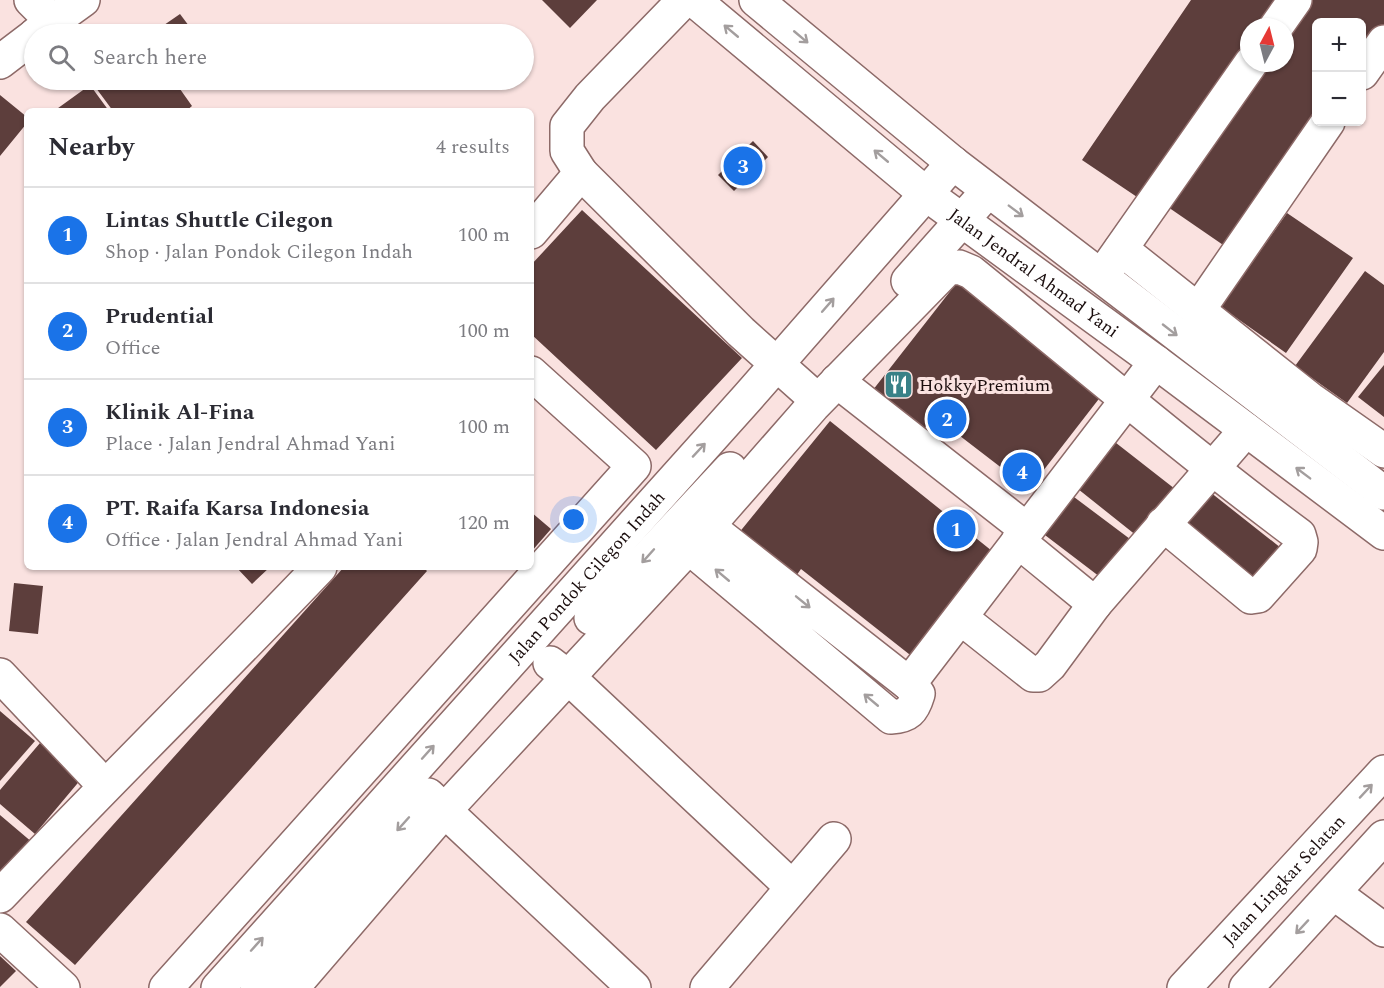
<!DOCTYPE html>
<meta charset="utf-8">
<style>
body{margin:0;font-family:Spectral,serif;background:#f7f7f7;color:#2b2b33}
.controls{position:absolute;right:18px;top:18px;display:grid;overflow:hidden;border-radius:9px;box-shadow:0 2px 4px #0004}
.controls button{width:54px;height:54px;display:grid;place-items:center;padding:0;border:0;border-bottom:2px solid #e1e1e2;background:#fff;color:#2b2b33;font:30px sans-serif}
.compass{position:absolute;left:1240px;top:18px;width:54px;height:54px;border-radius:50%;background:#fff;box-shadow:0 2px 4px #0004;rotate:7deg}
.you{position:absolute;left:574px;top:520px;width:21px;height:21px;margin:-15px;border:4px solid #fff;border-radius:50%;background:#1a73e8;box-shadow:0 0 0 9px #1a73e833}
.badge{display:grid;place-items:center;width:39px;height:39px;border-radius:50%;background:#1a73e8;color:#fff;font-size:20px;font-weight:700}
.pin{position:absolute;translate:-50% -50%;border:3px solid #fff;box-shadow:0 2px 6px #0006}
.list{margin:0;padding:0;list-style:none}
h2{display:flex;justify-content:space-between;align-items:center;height:78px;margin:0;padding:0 24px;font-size:26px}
h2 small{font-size:20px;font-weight:400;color:#7c7c81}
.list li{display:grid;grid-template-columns:39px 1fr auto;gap:18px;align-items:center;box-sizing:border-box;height:96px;padding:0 24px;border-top:2px solid #e1e1e2}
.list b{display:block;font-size:22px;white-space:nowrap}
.list p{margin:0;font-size:20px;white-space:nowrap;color:#7c7c81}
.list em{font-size:20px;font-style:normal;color:#7c7c81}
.icon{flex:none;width:33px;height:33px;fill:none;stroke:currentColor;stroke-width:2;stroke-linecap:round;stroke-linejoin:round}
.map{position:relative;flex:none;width:1384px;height:988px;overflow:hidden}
.search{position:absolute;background:#fff;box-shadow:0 2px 4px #0004;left:24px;top:24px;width:510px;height:66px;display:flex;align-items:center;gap:15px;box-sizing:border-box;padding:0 21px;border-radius:33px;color:#7c7c81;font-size:22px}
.panel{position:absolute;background:#fff;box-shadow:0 2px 4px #0004;left:24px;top:108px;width:510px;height:462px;border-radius:9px}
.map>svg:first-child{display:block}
.building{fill:#5d3e3c}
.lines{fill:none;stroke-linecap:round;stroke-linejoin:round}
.minor-casing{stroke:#8d6a68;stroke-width:36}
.highway-casing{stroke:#8d6a68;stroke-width:36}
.minor{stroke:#fff;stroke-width:33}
.highway{stroke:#fff;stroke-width:33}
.oneway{stroke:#a39e9e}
.labels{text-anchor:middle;stroke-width:6;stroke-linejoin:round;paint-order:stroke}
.street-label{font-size:18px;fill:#1a0d0d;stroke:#fae2e0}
.poi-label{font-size:18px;fill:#1a0d0d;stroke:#fae2e0;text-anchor:start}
</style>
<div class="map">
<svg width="1384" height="988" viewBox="0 0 1384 988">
<rect width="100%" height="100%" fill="#fae2e0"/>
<!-- building -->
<path class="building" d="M542 0H597L570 28Z
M1191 0H1276L1257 27H1249V39L1140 199 1082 160Z
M1307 0H1384V26L1362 58V22H1316V122L1229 249 1165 205 1263 63H1285V31Z
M180 14 195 34H151Z
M107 80H194L180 89 192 106 186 111H113L96 88Z
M90 85 109 111H54Z
M0 95 27 117V123L0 156Z
M753 141 768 157 734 191 718 175Z
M582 210 742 358 656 450 531 334V265Z
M1287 213 1353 258 1286 353 1221 307Z
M1365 271 1384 285V352L1347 403 1295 366Z
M959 280 1105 391 1029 489 934 416 920 434 869 395Z
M1384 365V417L1358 397Z
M830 421 997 555 914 658 801 569 794 579 738 534Z
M1111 439 1175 489 1137 536 1073 485Z
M1066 491 1134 542 1104 580 1037 529Z
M1210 492 1286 552 1258 588 1182 527Z
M531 512 551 529 531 552Z
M236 567H270L252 584Z
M344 567H423L427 571 75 965 26 922Z
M14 583 43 586 38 634 9 631Z
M0 711 35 741 0 781Z
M40 743 82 778 35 834 0 804V790Z
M0 815 33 843 0 881Z
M0 956 16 971 0 987Z"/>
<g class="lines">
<defs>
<g id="minor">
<path d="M31 0 53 22"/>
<path d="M1276 27 1295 0"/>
<path d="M36 34 83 0"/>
<path d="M0 62 34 36"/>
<path d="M1362 73 1384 42"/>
<path d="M581 173 567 151V126L590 97 684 0"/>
<path d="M531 232 581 173 741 332 807 391"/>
<path d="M1121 249 1310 399 1384 451"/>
<path d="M1108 267 1251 63"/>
<path d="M908 281 988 191"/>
<path d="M1199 309 1328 122"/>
<path d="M837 381 1026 529"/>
<path d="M672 533 891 717C908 716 913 711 918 694L909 684 691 513"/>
<path d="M1018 541 1095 604"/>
<path d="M591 618 730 469"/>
<path d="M961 618 1033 675H1039L1050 665 1095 604 1246 430"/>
<path d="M550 663 567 676 792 887"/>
<path d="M0 675 104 785"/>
<path d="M909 684 1156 362"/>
<path d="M428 795 634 988"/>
<path d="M1334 893 1384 930"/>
<path d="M0 896C105 785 214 678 320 567"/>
<path d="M0 930 63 988"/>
<path d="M166 988 634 466 531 373"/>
<path id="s1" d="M218 988 748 397 953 163"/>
<path d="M257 988 415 811"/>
<path d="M292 988 445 810 699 536 813 406 947 269 959 267 971 272C1080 360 1186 451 1299 535L1301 542 1300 549 1258 596 1251 597 1163 524"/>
<path d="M707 988 834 839"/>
</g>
<g id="highway">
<path id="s2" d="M694 0 926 194 1156 362 1384 533"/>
<path d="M756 0 953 163 1384 493"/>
<path id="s3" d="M1184 988 1384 772"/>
<path d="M1246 988 1384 837"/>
</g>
</defs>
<!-- minor casing -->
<use href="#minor" class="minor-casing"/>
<!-- highway casing -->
<use href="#highway" class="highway-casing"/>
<!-- minor -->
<use href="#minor" class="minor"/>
<!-- highway -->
<use href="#highway" class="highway"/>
</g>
<!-- one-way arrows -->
<defs><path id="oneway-shaft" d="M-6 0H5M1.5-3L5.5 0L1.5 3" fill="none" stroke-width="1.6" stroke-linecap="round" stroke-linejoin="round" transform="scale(1.5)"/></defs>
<g class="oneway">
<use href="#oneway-shaft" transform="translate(731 31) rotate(-140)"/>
<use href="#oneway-shaft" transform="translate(801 37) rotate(40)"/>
<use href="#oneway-shaft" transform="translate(881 156) rotate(-140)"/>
<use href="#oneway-shaft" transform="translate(1016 211) rotate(37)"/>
<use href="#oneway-shaft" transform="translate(828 305) rotate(-49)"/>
<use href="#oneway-shaft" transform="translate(1170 330) rotate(38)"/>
<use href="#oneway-shaft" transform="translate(699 450) rotate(-47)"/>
<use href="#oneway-shaft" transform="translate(1303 473) rotate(-143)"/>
<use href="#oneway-shaft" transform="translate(648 556) rotate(132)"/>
<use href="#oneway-shaft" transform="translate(722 575) rotate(-140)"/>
<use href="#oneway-shaft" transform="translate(803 602) rotate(39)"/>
<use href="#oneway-shaft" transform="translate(871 700) rotate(-140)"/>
<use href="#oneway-shaft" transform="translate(428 752) rotate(-48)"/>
<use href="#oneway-shaft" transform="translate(1366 791) rotate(-47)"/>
<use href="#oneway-shaft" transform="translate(403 824) rotate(132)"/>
<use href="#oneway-shaft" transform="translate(1302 927) rotate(133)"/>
<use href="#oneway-shaft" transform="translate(257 944) rotate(-48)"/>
</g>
<!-- icons -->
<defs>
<symbol id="restaurant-square" viewBox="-11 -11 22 22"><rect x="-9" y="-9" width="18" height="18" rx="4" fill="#398187" stroke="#fae2e0"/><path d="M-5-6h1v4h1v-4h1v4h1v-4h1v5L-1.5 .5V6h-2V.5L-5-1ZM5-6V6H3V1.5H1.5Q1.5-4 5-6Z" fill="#fff"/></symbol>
</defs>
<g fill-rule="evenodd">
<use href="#restaurant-square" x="882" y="368" width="33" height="33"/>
</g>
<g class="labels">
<!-- street labels -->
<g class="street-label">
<text dy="6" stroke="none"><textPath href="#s2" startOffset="436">Jalan Jendral Ahmad Yani</textPath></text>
<text dy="6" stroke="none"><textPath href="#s1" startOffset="552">Jalan Pondok Cilegon Indah</textPath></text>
<text dy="6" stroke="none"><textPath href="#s3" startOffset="147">Jalan Lingkar Selatan</textPath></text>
</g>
<!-- poi labels -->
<g class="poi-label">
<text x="919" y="391">Hokky Premium</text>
</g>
</g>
</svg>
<div class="controls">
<button>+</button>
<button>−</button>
</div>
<svg class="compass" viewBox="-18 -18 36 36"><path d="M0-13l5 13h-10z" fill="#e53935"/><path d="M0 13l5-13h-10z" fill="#7c7c81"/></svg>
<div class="you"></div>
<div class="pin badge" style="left:956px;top:529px">1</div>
<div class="pin badge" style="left:947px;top:419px">2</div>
<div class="pin badge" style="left:743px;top:166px">3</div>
<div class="pin badge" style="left:1022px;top:472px">4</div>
<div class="search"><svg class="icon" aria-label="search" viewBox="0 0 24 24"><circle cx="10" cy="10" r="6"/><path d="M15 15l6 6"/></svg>Search here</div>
<section class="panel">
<h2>Nearby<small>4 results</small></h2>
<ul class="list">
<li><span class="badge">1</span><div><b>Lintas Shuttle Cilegon</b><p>Shop · Jalan Pondok Cilegon Indah</p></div><em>100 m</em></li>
<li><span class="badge">2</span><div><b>Prudential</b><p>Office</p></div><em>100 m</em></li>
<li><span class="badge">3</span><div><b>Klinik Al-Fina</b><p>Place · Jalan Jendral Ahmad Yani</p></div><em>100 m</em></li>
<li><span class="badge">4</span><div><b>PT. Raifa Karsa Indonesia</b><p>Office · Jalan Jendral Ahmad Yani</p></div><em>120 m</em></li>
</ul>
</section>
</div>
